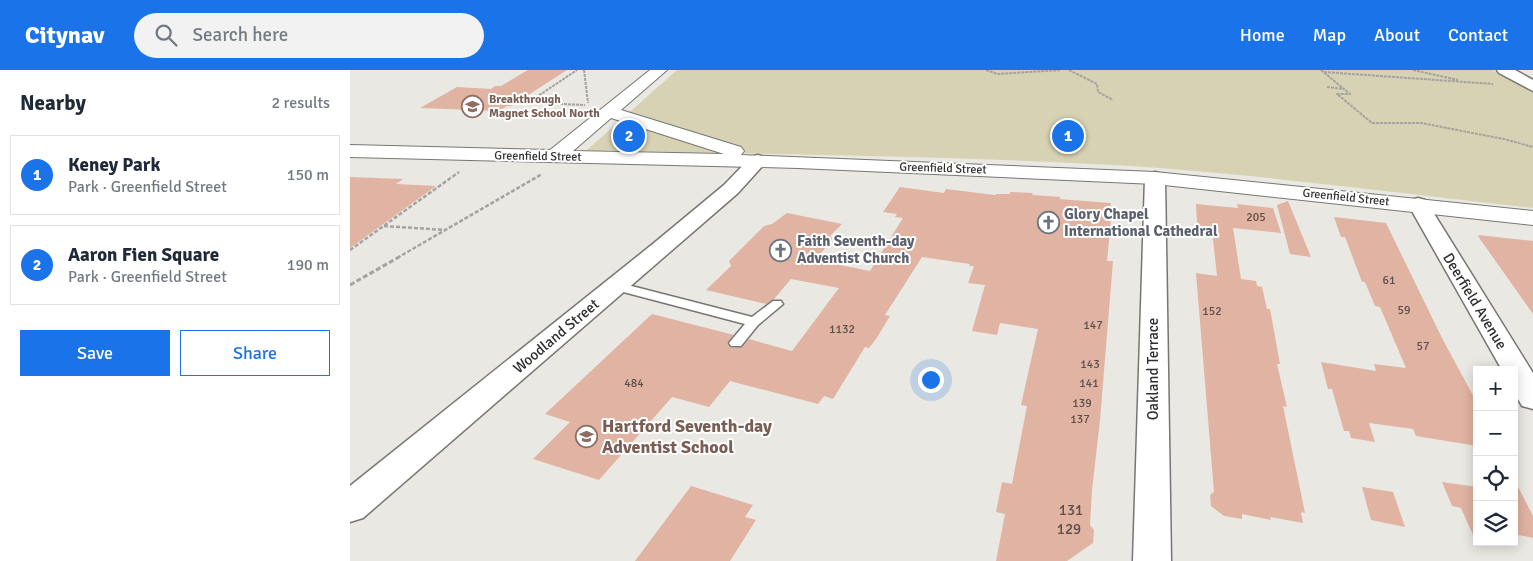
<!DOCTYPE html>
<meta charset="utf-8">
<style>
body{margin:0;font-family:Signika,sans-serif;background:#f2f2f3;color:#1f2937}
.controls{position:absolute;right:15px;bottom:15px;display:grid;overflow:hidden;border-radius:0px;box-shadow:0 2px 12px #0003}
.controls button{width:45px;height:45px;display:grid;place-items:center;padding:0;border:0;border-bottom:1px solid #e0e1e3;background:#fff;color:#1f2937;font:25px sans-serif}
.you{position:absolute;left:580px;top:309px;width:18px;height:18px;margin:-12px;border:4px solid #fff;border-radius:50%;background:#1a73e8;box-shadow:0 0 0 8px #1a73e833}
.badge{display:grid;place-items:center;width:32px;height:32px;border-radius:50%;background:#1a73e8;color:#fff;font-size:16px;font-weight:700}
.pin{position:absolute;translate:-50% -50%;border:2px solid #fff;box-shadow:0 1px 5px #0006}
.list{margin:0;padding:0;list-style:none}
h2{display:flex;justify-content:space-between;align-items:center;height:65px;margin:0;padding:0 20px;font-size:21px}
h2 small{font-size:16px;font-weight:400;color:#747a83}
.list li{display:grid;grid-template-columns:32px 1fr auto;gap:15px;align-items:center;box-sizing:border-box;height:80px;margin:0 10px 10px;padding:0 10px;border:1px solid #e0e1e3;border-radius:0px}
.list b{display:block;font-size:19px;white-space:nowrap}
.list p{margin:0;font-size:16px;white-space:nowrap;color:#747a83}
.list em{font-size:16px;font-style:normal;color:#747a83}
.actions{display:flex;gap:10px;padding:15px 20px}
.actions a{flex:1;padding:11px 0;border:1px solid #1a73e8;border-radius:0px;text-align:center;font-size:18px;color:#1a73e8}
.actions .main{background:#1a73e8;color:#fff}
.icon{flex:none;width:28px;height:28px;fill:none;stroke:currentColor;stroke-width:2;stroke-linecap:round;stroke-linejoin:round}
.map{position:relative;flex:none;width:1183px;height:491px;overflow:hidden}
header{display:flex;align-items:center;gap:30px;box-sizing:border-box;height:70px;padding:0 25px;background:#1a73e8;color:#fff}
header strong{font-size:24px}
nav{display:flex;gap:28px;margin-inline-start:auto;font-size:18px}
.search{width:350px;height:45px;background:#f2f2f3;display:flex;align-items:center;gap:12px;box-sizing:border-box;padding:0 18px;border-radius:28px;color:#747a83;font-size:19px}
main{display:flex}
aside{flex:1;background:#fff}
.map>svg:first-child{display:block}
.green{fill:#d7d2b3}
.building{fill:#e1b3a2}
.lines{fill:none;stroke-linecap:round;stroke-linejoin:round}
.lane-casing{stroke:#777672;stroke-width:3}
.street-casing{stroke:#777672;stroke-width:3}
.secondary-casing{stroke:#777672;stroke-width:2}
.path-far2{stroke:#a4a39f;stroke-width:2;stroke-dasharray:3 1;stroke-linecap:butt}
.path-far1{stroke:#a4a39f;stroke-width:2.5;stroke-dasharray:4 2;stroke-linecap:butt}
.path{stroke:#a4a39f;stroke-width:3;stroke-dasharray:5 2.5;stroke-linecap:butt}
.lane{fill:#fff;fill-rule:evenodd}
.street{fill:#fff;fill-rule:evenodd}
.secondary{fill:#fff;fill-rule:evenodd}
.labels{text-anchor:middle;stroke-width:4;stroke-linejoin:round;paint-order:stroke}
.far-education-label{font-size:12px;font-weight:bold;fill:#785e54;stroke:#fff;text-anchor:start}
.far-street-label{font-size:12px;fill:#2e2e2c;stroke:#fff}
.number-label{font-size:12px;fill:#5b4f4a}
.worship-label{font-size:15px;font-weight:bold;fill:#5b616d;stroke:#fff;text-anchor:start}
.street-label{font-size:15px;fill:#2e2e2c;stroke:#fff}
.near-number-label{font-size:15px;fill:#5b4f4a}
.near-education-label{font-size:18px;font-weight:bold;fill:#785e54;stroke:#fff;text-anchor:start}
</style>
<header>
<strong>Citynav</strong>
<div class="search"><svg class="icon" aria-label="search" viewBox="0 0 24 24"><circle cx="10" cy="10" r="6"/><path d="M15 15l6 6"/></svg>Search here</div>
<nav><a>Home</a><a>Map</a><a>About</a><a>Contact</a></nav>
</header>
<main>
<aside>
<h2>Nearby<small>2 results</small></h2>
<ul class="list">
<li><span class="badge">1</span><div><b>Keney Park</b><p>Park · Greenfield Street</p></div><em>150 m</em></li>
<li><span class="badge">2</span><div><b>Aaron Fien Square</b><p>Park · Greenfield Street</p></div><em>190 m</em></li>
</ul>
<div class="actions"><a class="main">Save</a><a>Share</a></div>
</aside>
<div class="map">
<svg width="1183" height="491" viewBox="0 0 1183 491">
<rect width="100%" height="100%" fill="#e9e8e3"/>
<!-- green -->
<path class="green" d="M327 0H1142L1183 21V138C1049 123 914 105 780 96 599 85 418 85 237 80Z"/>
<!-- building -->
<path class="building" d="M178 0H217L161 36H157L149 41 70 38 107 17 141 19 145 16H151Z
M0 107 53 109 46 114 86 116 0 178Z
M550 117 594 123 596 119 645 125 646 124H660V122L683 123 682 125 711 127 709 129 761 133 760 140H762L757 191H763L750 350 742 420 740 455 744 460 743 473 717 491H646L655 444 646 442 652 412 662 414 677 336 671 335 688 259 650 253 647 265 622 261 635 215 618 213 624 196H619L620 194 572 187 535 245 540 246 526 269 519 278 515 277 483 329 474 326 468 334 380 311 359 337 322 327 249 410 183 389 220 352 195 344 302 244 384 265 377 273 381 278 392 277 399 269 442 281 489 218 441 209 424 229 416 234 356 220 381 196 379 191 414 156 422 154 437 143 492 154 480 166 483 169 465 190 520 201 553 148 545 147 547 144 533 142Z
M938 131 961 187 940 184 927 135Z
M846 134 888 138 887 134 923 138 931 163 883 158 891 209 906 211 907 216 912 217 917 239H920L930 294H927L937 337 933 336 955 443 951 442 953 453 920 447 921 450 892 444V449L874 446 861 436 860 425 864 422 846 203 867 206 862 160H860L859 157 849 156 847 151Z
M984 147 1036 153 1092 268 1127 333V376L1066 366 1063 359 1019 353 1025 372 1001 368 999 361H994L982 319H978L971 292 1026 301 1024 294 1056 298 1030 237 1025 236 1015 212H1012L995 167H991Z
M1128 165 1183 171V244L1130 169Z
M1164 409 1183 446V468L1164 464Z
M1092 412 1127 417V474L1111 438 1102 436Z
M341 416 403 435 395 447 406 450 380 491H285Z
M1012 417 1043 422 1055 457 1021 450Z"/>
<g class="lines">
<defs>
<path id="lane" d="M266 212 402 247 423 231H431L433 234 408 255 391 276H381L379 273 395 254 262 219 260 216 262 213Z"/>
<path id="street" d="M1147 0H1165L1183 10V21L1149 3Z
M408 85 415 87 417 91 388 123 13 448 0 452V416L304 173 374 115 401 87Z
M805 102 812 104 815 108 821 491H783L795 108 798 104Z
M1068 128 1075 130 1078 134 1183 303V339L1172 336 1164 322V300H1152L1058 134 1061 130Z"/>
<path id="secondary" d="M300 0H317L271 40 391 77 394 81 391 85 805 102 1183 141V155L805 114 448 98 0 87V75L200 80ZM261 48 374 84 223 81Z"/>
</defs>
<!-- lane casing -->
<use href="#lane" class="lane-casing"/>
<!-- street casing -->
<use href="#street" class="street-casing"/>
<!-- secondary casing -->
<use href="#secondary" class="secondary-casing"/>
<!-- path-far2 -->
<path class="path-far2" d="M234 0 238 33
M636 0 648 4 710 0
M719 0 747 14 748 22 763 30
M971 0 1000 24H987L1022 53H1071L1154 69 1183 77
M1063 0 1108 10
M974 2 1143 14
M977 17 994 19
M166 32 235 35
M179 32 227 0"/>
<!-- path-far1 -->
<path class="path-far1" d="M34 156 95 160
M0 180 109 102
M47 188 192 104"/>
<!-- path -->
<path class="path" d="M0 215 49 187"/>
<!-- lane -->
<use href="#lane" class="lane"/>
<!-- street -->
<use href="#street" class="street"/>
<!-- secondary -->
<use href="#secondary" class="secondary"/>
</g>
<!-- icons -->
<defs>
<symbol id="school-ring" viewBox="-11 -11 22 22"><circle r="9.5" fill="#fff" stroke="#8d6e63" stroke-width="1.5"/><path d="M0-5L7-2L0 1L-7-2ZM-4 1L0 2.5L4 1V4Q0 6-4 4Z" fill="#8d6e63"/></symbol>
<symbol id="church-ring" viewBox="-11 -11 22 22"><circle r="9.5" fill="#fff" stroke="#6b7280" stroke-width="1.5"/><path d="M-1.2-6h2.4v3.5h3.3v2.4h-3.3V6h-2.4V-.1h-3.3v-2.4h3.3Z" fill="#6b7280"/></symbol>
</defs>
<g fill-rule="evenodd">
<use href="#school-ring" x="110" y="24" width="25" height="25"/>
<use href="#church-ring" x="686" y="140" width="25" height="25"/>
<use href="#church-ring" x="418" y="168" width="25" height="25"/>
<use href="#school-ring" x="224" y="354" width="25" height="25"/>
</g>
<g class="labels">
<!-- far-education labels -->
<g class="far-education-label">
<text x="139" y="33">Breakthrough<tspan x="139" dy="14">Magnet School North</tspan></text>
</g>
<!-- far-street labels -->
<g class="far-street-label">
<text transform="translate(188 86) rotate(1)" y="4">Greenfield Street</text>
<text transform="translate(593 98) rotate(2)" y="4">Greenfield Street</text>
<text transform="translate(996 127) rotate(6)" y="4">Greenfield Street</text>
</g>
<!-- number labels -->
<g class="number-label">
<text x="906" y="151">205</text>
<text x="1039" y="214">61</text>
<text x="1054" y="244">59</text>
<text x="862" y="245">152</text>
<text x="743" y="259">147</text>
<text x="492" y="263">1132</text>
<text x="1073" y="280">57</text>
<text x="740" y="298">143</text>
<text x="284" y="317">484</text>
<text x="739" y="317">141</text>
<text x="732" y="337">139</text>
<text x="730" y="353">137</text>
</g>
<!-- worship labels -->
<g class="worship-label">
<text x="714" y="149">Glory Chapel<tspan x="714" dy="17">International Cathedral</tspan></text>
<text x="447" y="176">Faith Seventh-day<tspan x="447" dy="17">Adventist Church</tspan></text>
</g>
<!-- street labels -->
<g class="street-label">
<text transform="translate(1125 231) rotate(59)" y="5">Deerfield Avenue</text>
<text transform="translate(206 266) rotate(-40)" y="5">Woodland Street</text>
<text transform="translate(803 299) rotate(-90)" y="5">Oakland Terrace</text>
</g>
<!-- near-number labels -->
<g class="near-number-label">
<text x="721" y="445">131</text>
<text x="719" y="464">129</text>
</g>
<!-- near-education labels -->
<g class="near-education-label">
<text x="252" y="362">Hartford Seventh-day<tspan x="252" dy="21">Adventist School</tspan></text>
</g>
</g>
</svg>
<div class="controls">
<button>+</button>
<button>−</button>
<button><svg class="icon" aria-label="locate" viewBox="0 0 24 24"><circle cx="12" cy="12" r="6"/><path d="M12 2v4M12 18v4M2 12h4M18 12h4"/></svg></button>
<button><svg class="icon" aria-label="layers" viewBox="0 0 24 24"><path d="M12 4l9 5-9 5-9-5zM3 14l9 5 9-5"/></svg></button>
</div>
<div class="you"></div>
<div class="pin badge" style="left:718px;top:66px">1</div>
<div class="pin badge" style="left:279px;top:66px">2</div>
</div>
</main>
